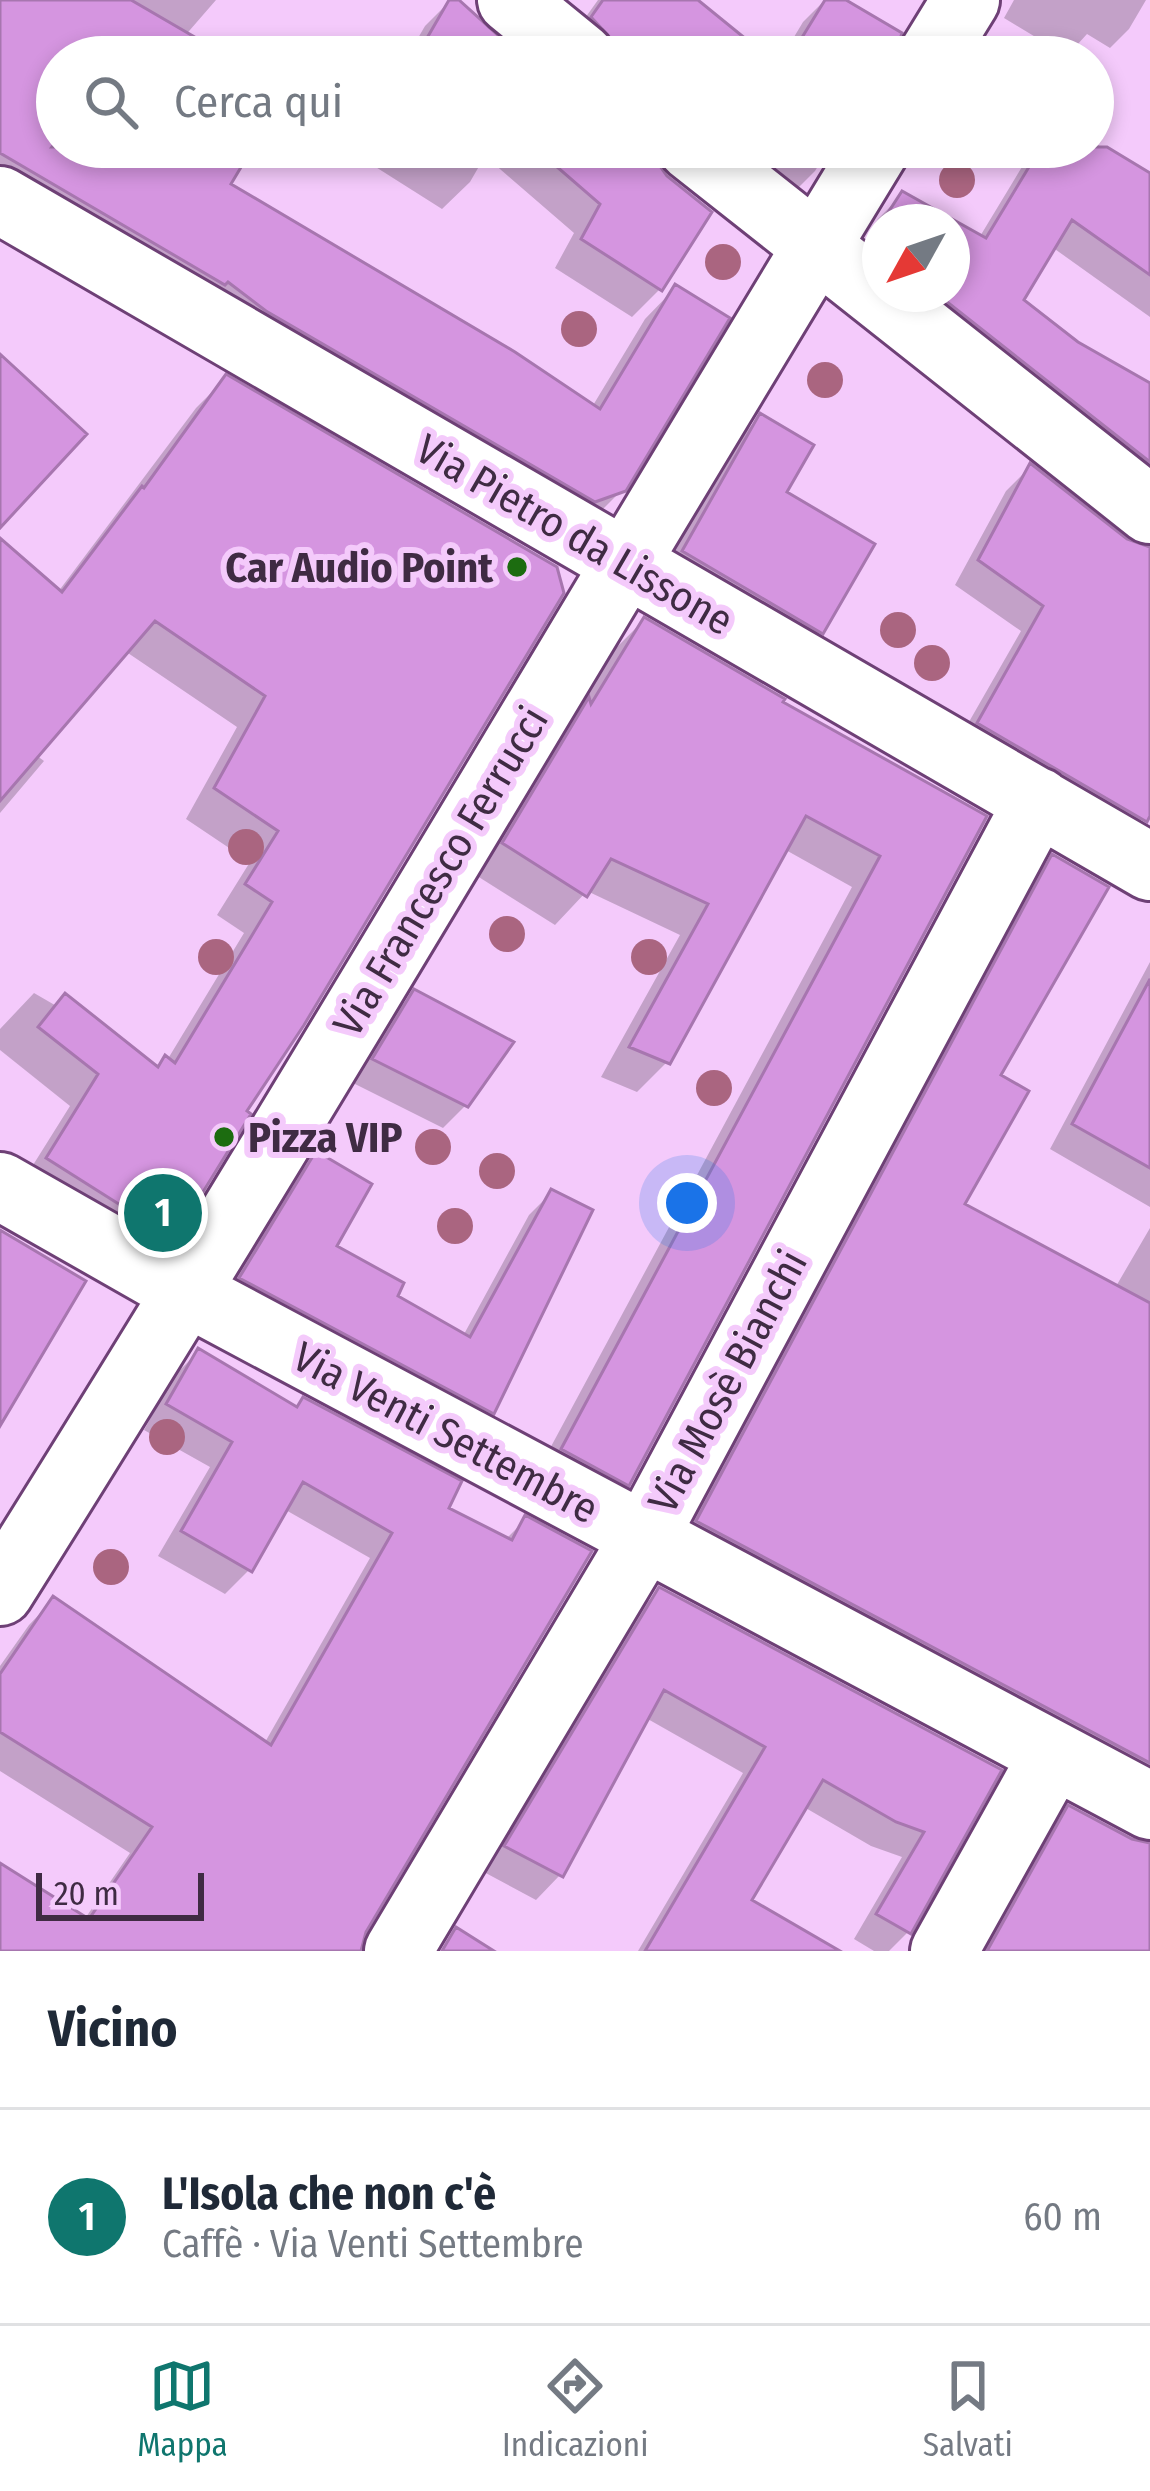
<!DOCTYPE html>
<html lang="it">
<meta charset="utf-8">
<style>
body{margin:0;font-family:"Fira Sans Condensed",sans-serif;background:#f2f2f3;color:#1f2937}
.compass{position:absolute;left:862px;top:204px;width:108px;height:108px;border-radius:50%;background:#fff;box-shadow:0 6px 18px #0003;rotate:230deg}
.scale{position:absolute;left:36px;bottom:30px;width:168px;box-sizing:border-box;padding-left:12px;border:6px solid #3f2b43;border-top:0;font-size:33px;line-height:42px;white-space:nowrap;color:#3f2b43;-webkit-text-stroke:9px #f4cafb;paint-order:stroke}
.you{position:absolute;left:687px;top:1203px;width:42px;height:42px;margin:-30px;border:9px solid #fff;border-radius:50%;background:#1a73e8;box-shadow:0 0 0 18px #1a73e833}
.badge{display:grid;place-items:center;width:78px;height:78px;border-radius:50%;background:#0f766e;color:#fff;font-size:39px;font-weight:700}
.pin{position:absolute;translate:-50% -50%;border:6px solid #fff;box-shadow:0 3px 12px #0006}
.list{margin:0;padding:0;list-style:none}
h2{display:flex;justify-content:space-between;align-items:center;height:156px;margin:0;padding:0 48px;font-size:51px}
h2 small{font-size:39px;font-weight:400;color:#747a83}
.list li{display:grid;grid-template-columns:78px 1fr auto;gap:36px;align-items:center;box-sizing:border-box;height:216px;padding:0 48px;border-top:3px solid #e0e1e3}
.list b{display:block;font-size:45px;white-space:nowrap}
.list p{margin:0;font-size:39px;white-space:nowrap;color:#747a83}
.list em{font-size:39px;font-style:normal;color:#747a83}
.icon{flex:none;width:66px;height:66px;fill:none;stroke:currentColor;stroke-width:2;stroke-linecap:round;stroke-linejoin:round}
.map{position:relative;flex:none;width:1150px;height:1951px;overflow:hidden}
.search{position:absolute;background:#fff;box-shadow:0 6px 18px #0003;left:36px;right:36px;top:36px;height:132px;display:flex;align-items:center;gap:30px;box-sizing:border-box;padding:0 42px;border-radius:66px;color:#747a83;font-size:45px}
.sheet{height:372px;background:#fff}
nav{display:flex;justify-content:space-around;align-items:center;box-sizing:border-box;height:168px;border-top:3px solid #e0e1e3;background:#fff;font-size:33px;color:#747a83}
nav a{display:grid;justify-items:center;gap:6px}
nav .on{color:#0f766e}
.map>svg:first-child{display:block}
.shadow{fill:#0003}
.building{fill:#d595e0;stroke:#a776af;stroke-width:3}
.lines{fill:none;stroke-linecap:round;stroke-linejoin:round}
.minor-casing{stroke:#6e4076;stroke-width:72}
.minor{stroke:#fff;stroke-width:66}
.tree{fill:#aa6580}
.poi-dot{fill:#1c6c10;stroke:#f4cafb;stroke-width:4.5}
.labels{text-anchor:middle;stroke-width:12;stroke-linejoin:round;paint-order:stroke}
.street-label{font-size:42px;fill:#3f2b43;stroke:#f4cafb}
.poi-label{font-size:42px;font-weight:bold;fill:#3f2b43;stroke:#f4cafb;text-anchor:end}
</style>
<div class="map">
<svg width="1150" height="1951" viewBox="0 0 1150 1951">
<rect width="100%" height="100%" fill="#f4cafb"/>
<!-- shadow -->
<path class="shadow" d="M0 0H216L183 38 216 57H57V147H250L227 185 592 407 645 319 675 288 623 489 591 521 0 202Z
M451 0H454L517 57H407L425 26Z
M598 0H693L763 57H574L565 46Z
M825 0H840L884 57H782L803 22Z
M1014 0H1146L1129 29 1110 48 1087 34 1067 56 1004 18Z
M1093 142 1150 177V317L1052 247 1020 300 1076 344 1150 385V506L882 294H952V222L979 238 1034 147H1093Z
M355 147H652L654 163 666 179 660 289 632 317 555 268 574 233 485 156 470 182 442 209 352 152Z
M689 147H830L815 171 786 200Z
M903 194 951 222H880V292L848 267 878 219Z
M226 378 555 569 172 1237 142 1267 18 1189 70 1106 0 1050V1029L34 993 129 1048 157 1070 163 1067 244 933 217 915 250 862 186 819 237 727 125 651 36 755 44 761 0 813V542L58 592 196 408Z
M760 417 821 632 798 655 661 574 738 439Z
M1030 467 1125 542 1150 549V810L1120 844 954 748 1021 631 955 585 1006 491Z
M644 620 779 704 983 817 627 1484 597 1514 533 1480 852 887 784 849 667 1062 637 1092 601 1077 680 935 587 891 555 925 474 874 560 731 575 716 614 650Z
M1053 857 961 1205 1115 1288 1150 1228V1804L673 1546 1028 882Z
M1150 962V1207L1050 1149Z
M415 992 466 1105 443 1128 351 1082 392 1015Z
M316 1155 333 1247 394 1297 463 1336 529 1215 552 1192 492 1412 469 1435 218 1301 293 1178Z
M198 1352 445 1509 505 1540 526 1519 358 1951H0V1866L84 1920 130 1853 0 1771V1666L29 1625 53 1600 264 1744 370 1558 284 1509 249 1570 225 1594 158 1556 210 1467 144 1430 174 1376Z
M659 1590 998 1771 908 1932 889 1951H874L854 1939 902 1857 871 1846 804 1807 748 1901 792 1951H638L743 1773 646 1718 560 1875 536 1900 482 1871 635 1615Z
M1069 1809 1131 1842 1150 1846V1951H979L1044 1833Z"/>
<!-- building -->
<path class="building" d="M0 0H131L229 57H57V141L52 147H160L187 163 197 147H253L231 184 515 352 600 409 675 284 730 318 626 491 595 502 266 311 228 282 225 285 0 153Z
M449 0H459L522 57H416Z
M603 0H698L768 57H618L615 43 591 17Z
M825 0H846L902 33 894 57H790Z
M534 147H654L657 162 667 176 712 212 662 291 581 239 600 204Z
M1041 147H1107L1150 173V275L1072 220 1024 300 1078 342 1150 383V462L937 294H952V222H882L902 191 986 238Z
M0 354 87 434 0 528Z
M226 374 557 567 564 593 304 1025 247 1111 251 1114 174 1239 46 1158 98 1074 38 1027 65 993 158 1067 165 1055 175 1063 272 902 245 884 278 831 214 788 265 696 155 621 0 801V538L62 592 142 486 144 488Z
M760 413 814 445 787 492 875 544 823 634 682 551Z
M1030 463 1127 539 1150 547V816L1147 822 977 723 1043 606 978 560Z
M644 617 785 699 783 702 987 816 629 1486 561 1449 880 856 806 816 670 1064 629 1047 708 904 611 859 587 897 502 843 589 697 591 704Z
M1052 854 1109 887 1001 1075 1029 1091 965 1204 1150 1303V1763L696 1521Z
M1150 979V1168L1072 1124Z
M414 989 514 1042 468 1107 372 1059Z
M316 1151 372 1184 337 1246 404 1283 398 1296 470 1337 551 1189 593 1210 494 1414 239 1278Z
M0 1230 86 1281 0 1426Z
M198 1348 297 1407 303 1397 462 1481 449 1508 512 1540 525 1515 592 1551 366 1932 361 1951H0V1863L89 1919 152 1827 0 1732V1674L53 1596 271 1745 392 1533 303 1482 252 1572 181 1531 232 1442 166 1404Z
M659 1587 1002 1770 911 1934 876 1914 924 1832 896 1822 823 1780 752 1900 840 1951H645L765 1747 664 1690 563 1877 504 1846Z
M1068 1805 1132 1839 1150 1843V1951H987Z
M456 1927 494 1951H442Z"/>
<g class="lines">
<defs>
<path id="minor" d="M511 0 581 57
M931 57 966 0
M691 147 1150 510
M0 200 1150 867
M0 1186 188 1293 1150 1806
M0 1592C300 1115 584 628 877 147
M398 1951 644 1538 1038 801
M944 1951 1052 1757"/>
</defs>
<!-- minor casing -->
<use href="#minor" class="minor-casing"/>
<!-- minor -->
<use href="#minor" class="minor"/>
</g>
<!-- trees -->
<g class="tree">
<circle cx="957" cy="180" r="18"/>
<circle cx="723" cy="262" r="18"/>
<circle cx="579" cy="329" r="18"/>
<circle cx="825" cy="380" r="18"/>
<circle cx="898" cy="630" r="18"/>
<circle cx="932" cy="663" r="18"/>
<circle cx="246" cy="847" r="18"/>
<circle cx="507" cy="934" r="18"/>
<circle cx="216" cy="957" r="18"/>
<circle cx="649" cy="957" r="18"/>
<circle cx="714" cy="1088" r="18"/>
<circle cx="433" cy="1147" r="18"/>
<circle cx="497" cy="1171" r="18"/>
<circle cx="455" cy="1226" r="18"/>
<circle cx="167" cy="1437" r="18"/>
<circle cx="111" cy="1567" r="18"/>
</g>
<!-- markers -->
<g class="poi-dot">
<circle cx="517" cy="567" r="12"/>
<circle cx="224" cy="1137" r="12"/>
</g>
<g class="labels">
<!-- street labels -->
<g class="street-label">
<text transform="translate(575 534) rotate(30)" y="15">Via Pietro da Lissone</text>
<text transform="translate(440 871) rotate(-59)" y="15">Via Francesco Ferrucci</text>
<text transform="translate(727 1381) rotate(-62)" y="15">Via Mosè Bianchi</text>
<text transform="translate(446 1432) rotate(28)" y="15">Via Venti Settembre</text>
</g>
<!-- poi labels -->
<g class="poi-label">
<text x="493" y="582">Car Audio Point</text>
<text x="248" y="1152" text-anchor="start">Pizza VIP</text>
</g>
</g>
</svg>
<svg class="compass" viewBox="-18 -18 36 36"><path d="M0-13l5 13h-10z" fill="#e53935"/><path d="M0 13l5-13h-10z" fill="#747a83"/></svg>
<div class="scale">20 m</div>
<div class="you"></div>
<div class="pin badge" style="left:163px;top:1213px">1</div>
<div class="search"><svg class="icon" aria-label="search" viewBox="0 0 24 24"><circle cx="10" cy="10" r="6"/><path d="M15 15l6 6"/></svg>Cerca qui</div>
</div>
<section class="sheet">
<h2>Vicino<small></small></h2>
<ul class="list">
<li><span class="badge">1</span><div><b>L'Isola che non c'è</b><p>Caffè · Via Venti Settembre</p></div><em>60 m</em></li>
</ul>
</section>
<nav>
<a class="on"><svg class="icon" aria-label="map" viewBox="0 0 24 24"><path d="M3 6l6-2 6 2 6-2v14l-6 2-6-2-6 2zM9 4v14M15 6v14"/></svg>Mappa</a>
<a><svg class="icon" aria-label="directions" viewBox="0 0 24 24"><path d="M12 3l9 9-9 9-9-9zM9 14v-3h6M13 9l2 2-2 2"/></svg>Indicazioni</a>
<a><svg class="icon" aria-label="saved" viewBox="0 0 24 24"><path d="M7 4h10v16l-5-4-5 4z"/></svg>Salvati</a>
</nav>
